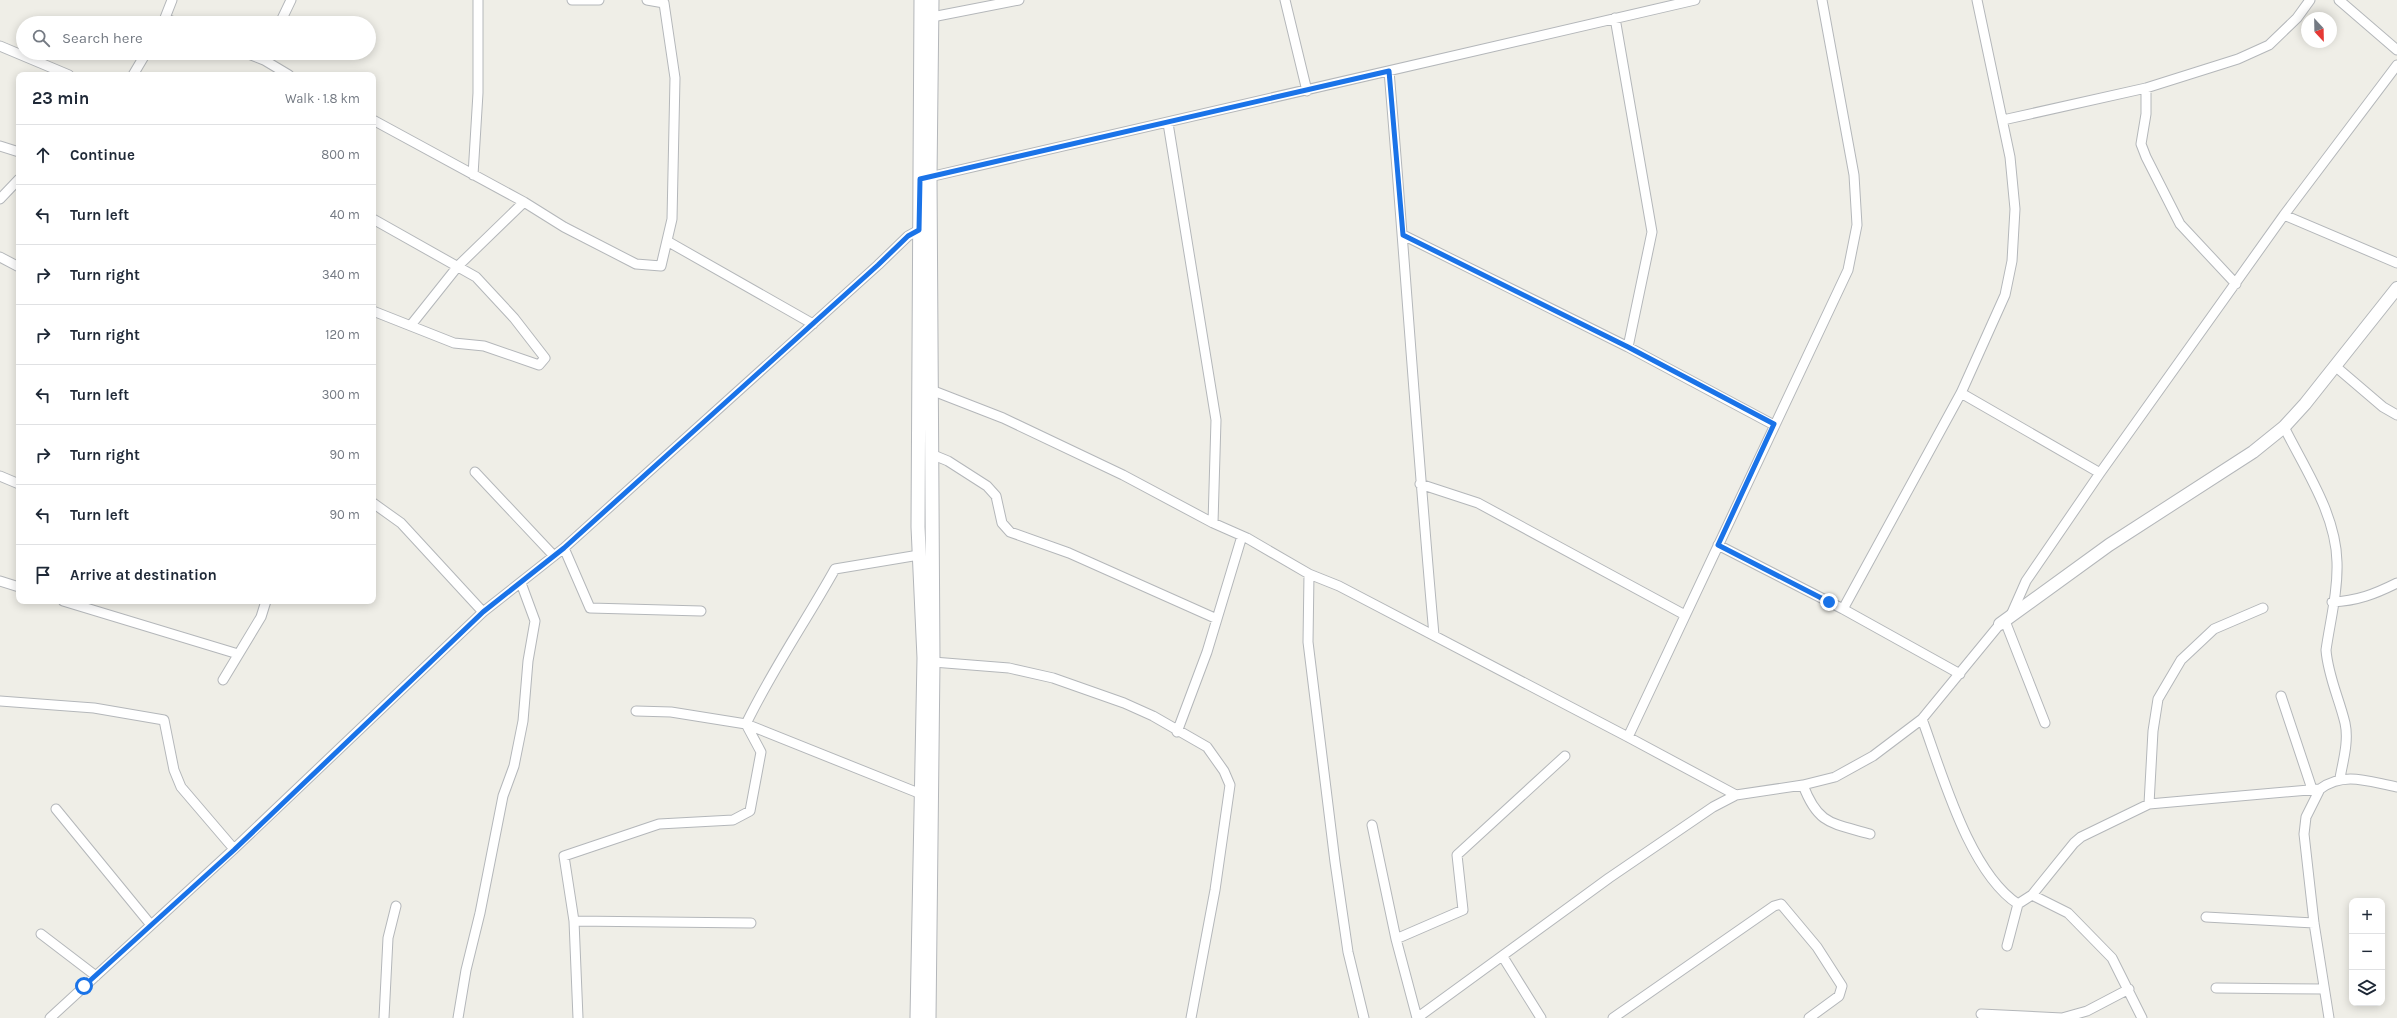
<!DOCTYPE html>
<meta charset="utf-8">
<style>
body{margin:0;font-family:Karla,sans-serif;background:#f2f2f3;color:#1f2937}
.controls{position:absolute;right:12px;bottom:12px;display:grid;overflow:hidden;border-radius:8px;box-shadow:0 2px 10px #0003}
.controls button{width:36px;height:36px;display:grid;place-items:center;padding:0;border:0;border-bottom:1px solid #e0e1e3;background:#fff;color:#1f2937;font:20px sans-serif}
.compass{position:absolute;left:2301px;top:12px;width:36px;height:36px;border-radius:50%;background:#fff;box-shadow:0 2px 10px #0003;rotate:158deg}
.stop{position:absolute;width:12px;height:12px;margin:-9px;border:3px solid #1a73e8;border-radius:50%;background:#fff}
.stop.end{background:#1a73e8;border-color:#fff;box-shadow:0 1px 4px #0008}
.list{margin:0;padding:0;list-style:none}
h2{display:flex;justify-content:space-between;align-items:center;height:52px;margin:0;padding:0 16px;font-size:17px}
h2 small{font-size:13px;font-weight:400;color:#747a83}
.list li{display:grid;grid-template-columns:26px 1fr auto;gap:12px;align-items:center;box-sizing:border-box;height:60px;padding:0 16px;border-top:1px solid #e0e1e3}
.list b{display:block;font-size:15px;white-space:nowrap}
.list em{font-size:13px;font-style:normal;color:#747a83}
.icon{flex:none;width:22px;height:22px;fill:none;stroke:currentColor;stroke-width:2;stroke-linecap:round;stroke-linejoin:round}
.map{position:relative;flex:none;width:2397px;height:1018px;overflow:hidden}
.search{position:absolute;background:#fff;box-shadow:0 2px 10px #0003;left:16px;top:16px;width:360px;height:44px;display:flex;align-items:center;gap:10px;box-sizing:border-box;padding:0 14px;border-radius:22px;color:#747a83;font-size:15px}
.panel{position:absolute;background:#fff;box-shadow:0 2px 10px #0003;left:16px;top:72px;width:360px;height:532px;border-radius:8px}
.map>svg:first-child{display:block}
.lines{fill:none;stroke-linecap:round;stroke-linejoin:round}
.minor-casing{stroke:#b4b7ba;stroke-width:11}
.tertiary-casing{stroke:#b4b7ba;stroke-width:14}
.secondary-casing{stroke:#b3b6ba;stroke-width:15}
.minor{stroke:#fff;stroke-width:9}
.tertiary{stroke:#fff;stroke-width:12}
.secondary{stroke:#fff;stroke-width:13}
.route{stroke:#1a73e8;stroke-width:5}
</style>
<div class="map">
<svg width="2397" height="1018" viewBox="0 0 2397 1018">
<rect width="100%" height="100%" fill="#efeee7"/>
<g class="lines">
<defs>
<path id="minor" d="M572 0H599
M1285 0 1307 91
M2339 0 2397 50
M932 17 1019 0
M165 18 176 23
M1615 18 1652 232 1628 347
M163 23 172 0
M280 23 291 0
M0 46 69 75
M246 53 264 60
M267 53 264 60 289 75
M1389 71C1405 259 1417 447 1434 635
M133 75 146 53
M2146 88V114L2141 144 2146 157 2180 224 2236 284
M373 120 524 202 564 227 636 264 661 266 672 219 675 78 664 3 647 0
M2003 120 2146 88 2238 59 2269 45 2297 18 2310 0
M1168 123 1216 420 1213 523
M0 146 19 152
M473 175 478 93V0
M925 178 1695 0
M0 199 19 179
M2284 215 2397 65
M373 219 476 277 514 318 545 358 539 365 484 346 454 343 373 311
M1403 235 1628 347 1774 425
M667 241 813 324
M0 257 19 267
M411 325 458 266 524 202
M2335 366 2383 407 2397 415
M931 390 1003 418 1123 475 1213 523 1247 538 1309 574 1339 586 1628 737 1736 795
M1961 393 2100 473
M2284 427C2305 469 2336 514 2337 562 2338 591 2330 622 2326 650 2328 676 2339 698 2345 723 2349 741 2343 761 2340 778
M931 454 948 461 987 486 996 496 1002 523 1010 532 1069 553 1217 619
M475 472 554 556
M0 476 19 484
M1420 484 1478 503 1685 615
M373 503 401 523 483 612
M1718 545 1843 609 1960 674
M564 548 590 608 701 611
M1309 574 1308 642 1335 862 1348 952 1364 1018
M0 581 19 587
M63 601 238 654
M2332 602C2357 601 2375 594 2397 583
M1843 609 1961 393 2005 295 2012 261 2015 209 2010 157 1977 0
M2011 615 2026 581 2100 473 2284 215 2397 263
M2005 621 2045 723
M933 662 1009 668 1053 678 1124 703 1153 716 1207 747 1224 771 1230 785 1215 890 1191 1018
M223 680 261 617 266 601
M2281 696 2312 789
M0 701 94 708 164 720 174 770 181 787 234 849
M636 711 671 712 746 724 921 794
M1922 719C1942 773 1969 872 2018 904
M746 724C772 670 806 621 835 569L919 555
M1177 732 1207 652 1242 536
M1628 737 1848 270 1857 225 1854 175 1822 0
M1803 785C1818 825 1832 823 1870 834
M2320 789 2306 817 2304 834 2314 923 2329 1018
M2149 804 2153 731 2158 699 2181 660 2214 629 2263 608
M56 809 151 925
M1372 825 1396 939 1417 1018
M2032 895 2068 913 2112 958 2142 1018
M2206 917 2314 923
M574 921 751 923
M41 934 96 976
M1396 939 1463 910 1457 855 1565 756
M2007 946 2018 904 2032 895 2074 843 2081 837 2149 804 2320 789C2345 771 2369 782 2397 787
M1503 957 1541 1018
M2216 988 2324 989
M1981 1014 2062 1018 2087 1011 2129 989
M50 1018 234 849 483 612 564 548 878 265 908 236 919 230
M384 1018 388 938 396 906
M458 1018 466 970 480 913 503 796 514 766 523 721 528 661 535 621 521 583
M578 1018 574 921 564 856 659 824 733 820 750 811 761 752 746 724
M1417 1018 1609 878 1713 807 1736 795 1803 785 1835 777 1873 756 1922 719 2000 624
M1613 1018 1774 906 1781 904 1817 947 1842 986 1839 996 1809 1018"/>
<path id="tertiary" d="M2000 624 2109 545 2253 452 2284 427 2305 404 2397 288"/>
<path id="secondary" d="M917 1018 924 658 918 527 921 0
M929 1018 933 662 930 177 932 0"/>
</defs>
<!-- minor casing -->
<use href="#minor" class="minor-casing"/>
<!-- tertiary casing -->
<use href="#tertiary" class="tertiary-casing"/>
<!-- secondary casing -->
<use href="#secondary" class="secondary-casing"/>
<!-- minor -->
<use href="#minor" class="minor"/>
<!-- tertiary -->
<use href="#tertiary" class="tertiary"/>
<!-- secondary -->
<use href="#secondary" class="secondary"/>
</g>
<g class="lines">
<!-- route -->
<path class="route" d="M84 986 234 850 483 612 564 548 878 265 908 236 919 230 920 179 1389 71 1403 235 1628 347 1774 424 1718 545 1829 602"/>
</g>
</svg>
<div class="controls">
<button>+</button>
<button>−</button>
<button><svg class="icon" aria-label="layers" viewBox="0 0 24 24"><path d="M12 4l9 5-9 5-9-5zM3 14l9 5 9-5"/></svg></button>
</div>
<svg class="compass" viewBox="-18 -18 36 36"><path d="M0-13l5 13h-10z" fill="#e53935"/><path d="M0 13l5-13h-10z" fill="#747a83"/></svg>
<div class="stop" style="left:84px;top:986px"></div>
<div class="stop end" style="left:1829px;top:602px"></div>
<div class="search"><svg class="icon" aria-label="search" viewBox="0 0 24 24"><circle cx="10" cy="10" r="6"/><path d="M15 15l6 6"/></svg>Search here</div>
<section class="panel">
<h2>23 min<small>Walk · 1.8 km</small></h2>
<ul class="list">
<li><svg class="icon" aria-label="ahead" viewBox="0 0 24 24"><path d="M12 20V5M6 11l6-6 6 6"/></svg><div><b>Continue</b></div><em>800 m</em></li>
<li><svg class="icon" aria-label="left" viewBox="0 0 24 24"><path d="M17 20v-9H6M10 6l-5 5 5 5"/></svg><div><b>Turn left</b></div><em>40 m</em></li>
<li><svg class="icon" aria-label="right" viewBox="0 0 24 24"><path d="M7 20v-9h11M14 6l5 5-5 5"/></svg><div><b>Turn right</b></div><em>340 m</em></li>
<li><svg class="icon" aria-label="right" viewBox="0 0 24 24"><path d="M7 20v-9h11M14 6l5 5-5 5"/></svg><div><b>Turn right</b></div><em>120 m</em></li>
<li><svg class="icon" aria-label="left" viewBox="0 0 24 24"><path d="M17 20v-9H6M10 6l-5 5 5 5"/></svg><div><b>Turn left</b></div><em>300 m</em></li>
<li><svg class="icon" aria-label="right" viewBox="0 0 24 24"><path d="M7 20v-9h11M14 6l5 5-5 5"/></svg><div><b>Turn right</b></div><em>90 m</em></li>
<li><svg class="icon" aria-label="left" viewBox="0 0 24 24"><path d="M17 20v-9H6M10 6l-5 5 5 5"/></svg><div><b>Turn left</b></div><em>90 m</em></li>
<li><svg class="icon" aria-label="arrive" viewBox="0 0 24 24"><path d="M6 21V4h12l-3 4 3 4H6"/></svg><div><b>Arrive at destination</b></div></li>
</ul>
</section>
</div>
